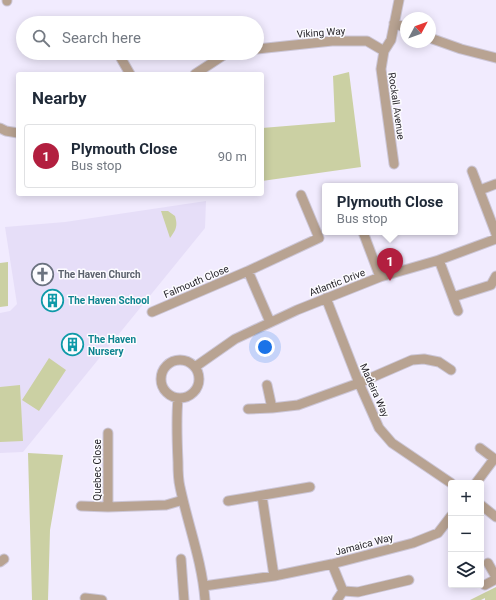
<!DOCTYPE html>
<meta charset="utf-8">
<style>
body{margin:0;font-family:Roboto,sans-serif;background:#f2f2f3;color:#1f2937}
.controls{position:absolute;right:12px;bottom:12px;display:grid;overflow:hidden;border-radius:4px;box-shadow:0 2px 10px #0003}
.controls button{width:36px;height:36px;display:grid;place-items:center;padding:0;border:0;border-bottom:1px solid #e0e1e3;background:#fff;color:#1f2937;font:20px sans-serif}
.compass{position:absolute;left:400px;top:12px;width:36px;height:36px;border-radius:50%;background:#fff;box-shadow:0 2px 10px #0003;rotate:49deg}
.you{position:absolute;left:265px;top:347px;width:14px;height:14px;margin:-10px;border:3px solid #fff;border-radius:50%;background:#1a73e8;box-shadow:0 0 0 6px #1a73e833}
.badge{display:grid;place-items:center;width:26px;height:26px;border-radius:50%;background:#b21f3f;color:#fff;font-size:13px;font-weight:700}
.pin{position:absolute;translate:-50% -33px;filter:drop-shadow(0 1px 2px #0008)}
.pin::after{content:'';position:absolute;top:21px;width:14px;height:12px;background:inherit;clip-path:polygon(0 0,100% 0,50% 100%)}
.popup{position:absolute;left:322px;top:183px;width:136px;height:52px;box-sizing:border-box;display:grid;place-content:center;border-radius:4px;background:#fff;filter:drop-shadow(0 1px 3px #0005);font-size:13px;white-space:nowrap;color:#747a83}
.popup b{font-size:15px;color:#1f2937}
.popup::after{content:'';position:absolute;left:50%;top:100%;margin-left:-8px;border:8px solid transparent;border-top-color:#fff}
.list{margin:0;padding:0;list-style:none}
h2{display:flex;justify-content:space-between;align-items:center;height:52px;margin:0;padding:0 16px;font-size:17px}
h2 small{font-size:13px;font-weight:400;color:#747a83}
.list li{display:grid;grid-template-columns:26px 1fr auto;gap:12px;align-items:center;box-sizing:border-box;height:64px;margin:0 8px 8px;padding:0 8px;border:1px solid #e0e1e3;border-radius:4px}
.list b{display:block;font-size:15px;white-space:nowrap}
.list p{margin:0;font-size:13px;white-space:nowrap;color:#747a83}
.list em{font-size:13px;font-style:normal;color:#747a83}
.icon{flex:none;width:22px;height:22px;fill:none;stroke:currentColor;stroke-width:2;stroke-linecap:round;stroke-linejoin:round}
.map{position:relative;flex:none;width:496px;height:600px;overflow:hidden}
.search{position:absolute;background:#fff;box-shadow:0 2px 10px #0003;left:16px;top:16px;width:248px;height:44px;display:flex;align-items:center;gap:10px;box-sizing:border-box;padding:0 14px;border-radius:22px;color:#747a83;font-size:15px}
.panel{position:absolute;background:#fff;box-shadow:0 2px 10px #0003;left:16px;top:72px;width:248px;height:124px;border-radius:4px}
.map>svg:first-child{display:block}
.built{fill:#e6def8}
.green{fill:#cbd0a3}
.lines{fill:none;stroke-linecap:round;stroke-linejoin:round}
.minor-casing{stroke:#ccc6d7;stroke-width:11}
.minor{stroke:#b8a392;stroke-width:9}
.labels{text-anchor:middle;stroke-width:3;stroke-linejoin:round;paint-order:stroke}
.street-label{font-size:10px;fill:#211f25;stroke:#fcfbff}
.worship-label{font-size:10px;font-weight:bold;fill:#5b616d;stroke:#fcfbff;text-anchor:start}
.culture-label{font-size:10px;font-weight:bold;fill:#0d838f;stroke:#fcfbff;text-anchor:start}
</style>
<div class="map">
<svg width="496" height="600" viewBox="0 0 496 600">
<rect width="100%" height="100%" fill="#f1ebfe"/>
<!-- built -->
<path class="built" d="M206 201 205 228 23 452 0 453V313L10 311 17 304 5 227 65 222Z"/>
<!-- green -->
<path class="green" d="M349 72 361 167 262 181V128L335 122 333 76Z
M161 211H168L175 216C178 226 176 230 170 238Z
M8 262V306L0 307V263Z
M49 358 66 370 39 411 22 400Z
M20 385 23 441 0 442V387Z
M28 453 63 455 50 530 48 600H32Z
M496 587V600H485V598L481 600H470Z"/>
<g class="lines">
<defs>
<path id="minor" d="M7 0V1
M394 23 406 28
M430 38 461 49 496 58
M257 49 332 41H367L384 51
M118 53 130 74
M195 74 227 53
M0 128 6 131 18 133
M394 164 381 69 384 51 391 40 399 0
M472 171 496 234
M480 190 496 184
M363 232 380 277
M439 260 458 311
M248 271 270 322
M453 297 491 285 496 276
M326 298 359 383 379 428 392 443 451 483
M152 312 248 271 319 238 301 195
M161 379a19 19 0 1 1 38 0a19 19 0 1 1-38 0Z
M195 367 235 339 297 310 380 277 439 260 496 239
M267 385 272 408
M178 398C176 420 177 441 178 462 178 470 178 479 180 487 188 525 202 561 205 600
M248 409 272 408 298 405 359 383 412 360 424 359 439 362 451 370
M108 433V507
M480 448 496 460
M476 483 494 459
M262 496 274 576
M228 501 310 487
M481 505 496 517
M81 506 108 507 166 505 183 500
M181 559 184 600
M0 562 4 559
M488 563 496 577
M332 564 343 591 337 600
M485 585 496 579
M204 586 274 576 332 564 413 543 438 533 451 516
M343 591 358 592 409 580
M85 598 102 600"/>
</defs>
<!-- minor casing -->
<use href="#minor" class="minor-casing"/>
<!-- minor -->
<use href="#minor" class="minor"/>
</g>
<!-- icons -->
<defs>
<symbol id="church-ring" viewBox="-11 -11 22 22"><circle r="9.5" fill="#fcfbff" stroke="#6b7280" stroke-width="1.5"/><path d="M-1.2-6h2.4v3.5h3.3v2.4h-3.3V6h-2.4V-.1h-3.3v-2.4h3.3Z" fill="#6b7280"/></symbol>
<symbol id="building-ring" viewBox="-11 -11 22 22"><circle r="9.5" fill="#fcfbff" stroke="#0f9aa8" stroke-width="1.5"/><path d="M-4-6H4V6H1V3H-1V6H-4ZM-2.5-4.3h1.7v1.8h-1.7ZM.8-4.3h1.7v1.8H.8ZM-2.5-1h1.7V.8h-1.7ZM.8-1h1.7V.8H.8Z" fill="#0f9aa8"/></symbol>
</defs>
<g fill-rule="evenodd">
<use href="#church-ring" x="30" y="262" width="25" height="25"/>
<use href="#building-ring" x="40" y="288" width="25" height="25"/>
<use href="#building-ring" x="60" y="332" width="25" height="25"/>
</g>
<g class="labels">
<!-- street labels -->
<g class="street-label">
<text transform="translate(321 32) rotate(-4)" y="4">Viking Way</text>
<text transform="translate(397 106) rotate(82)" y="4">Rockall Avenue</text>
<text transform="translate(196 281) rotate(-23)" y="4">Falmouth Close</text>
<text transform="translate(337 282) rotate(-21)" y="4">Atlantic Drive</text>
<text transform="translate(375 390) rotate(66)" y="4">Madeira Way</text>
<text transform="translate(97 470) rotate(-90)" y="4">Quebec Close</text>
<text transform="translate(364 544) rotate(-15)" y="4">Jamaica Way</text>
</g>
<!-- worship labels -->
<g class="worship-label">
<text x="58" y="278">The Haven Church</text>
</g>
<!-- culture labels -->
<g class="culture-label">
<text x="68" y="304">The Haven School</text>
<text x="88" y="343">The Haven<tspan x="88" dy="12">Nursery</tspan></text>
</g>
</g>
</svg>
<div class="controls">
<button>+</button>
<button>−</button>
<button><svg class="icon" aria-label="layers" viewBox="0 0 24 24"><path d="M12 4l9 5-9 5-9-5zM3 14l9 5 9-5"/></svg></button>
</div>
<svg class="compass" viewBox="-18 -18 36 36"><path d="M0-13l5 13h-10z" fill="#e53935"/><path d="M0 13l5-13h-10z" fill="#747a83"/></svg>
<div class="you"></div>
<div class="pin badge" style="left:390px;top:281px">1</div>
<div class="popup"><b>Plymouth Close</b>Bus stop</div>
<div class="search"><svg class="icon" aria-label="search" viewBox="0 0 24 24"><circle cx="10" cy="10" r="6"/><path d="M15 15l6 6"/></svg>Search here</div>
<section class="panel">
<h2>Nearby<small></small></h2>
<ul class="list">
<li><span class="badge">1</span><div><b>Plymouth Close</b><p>Bus stop</p></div><em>90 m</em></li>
</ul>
</section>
</div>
